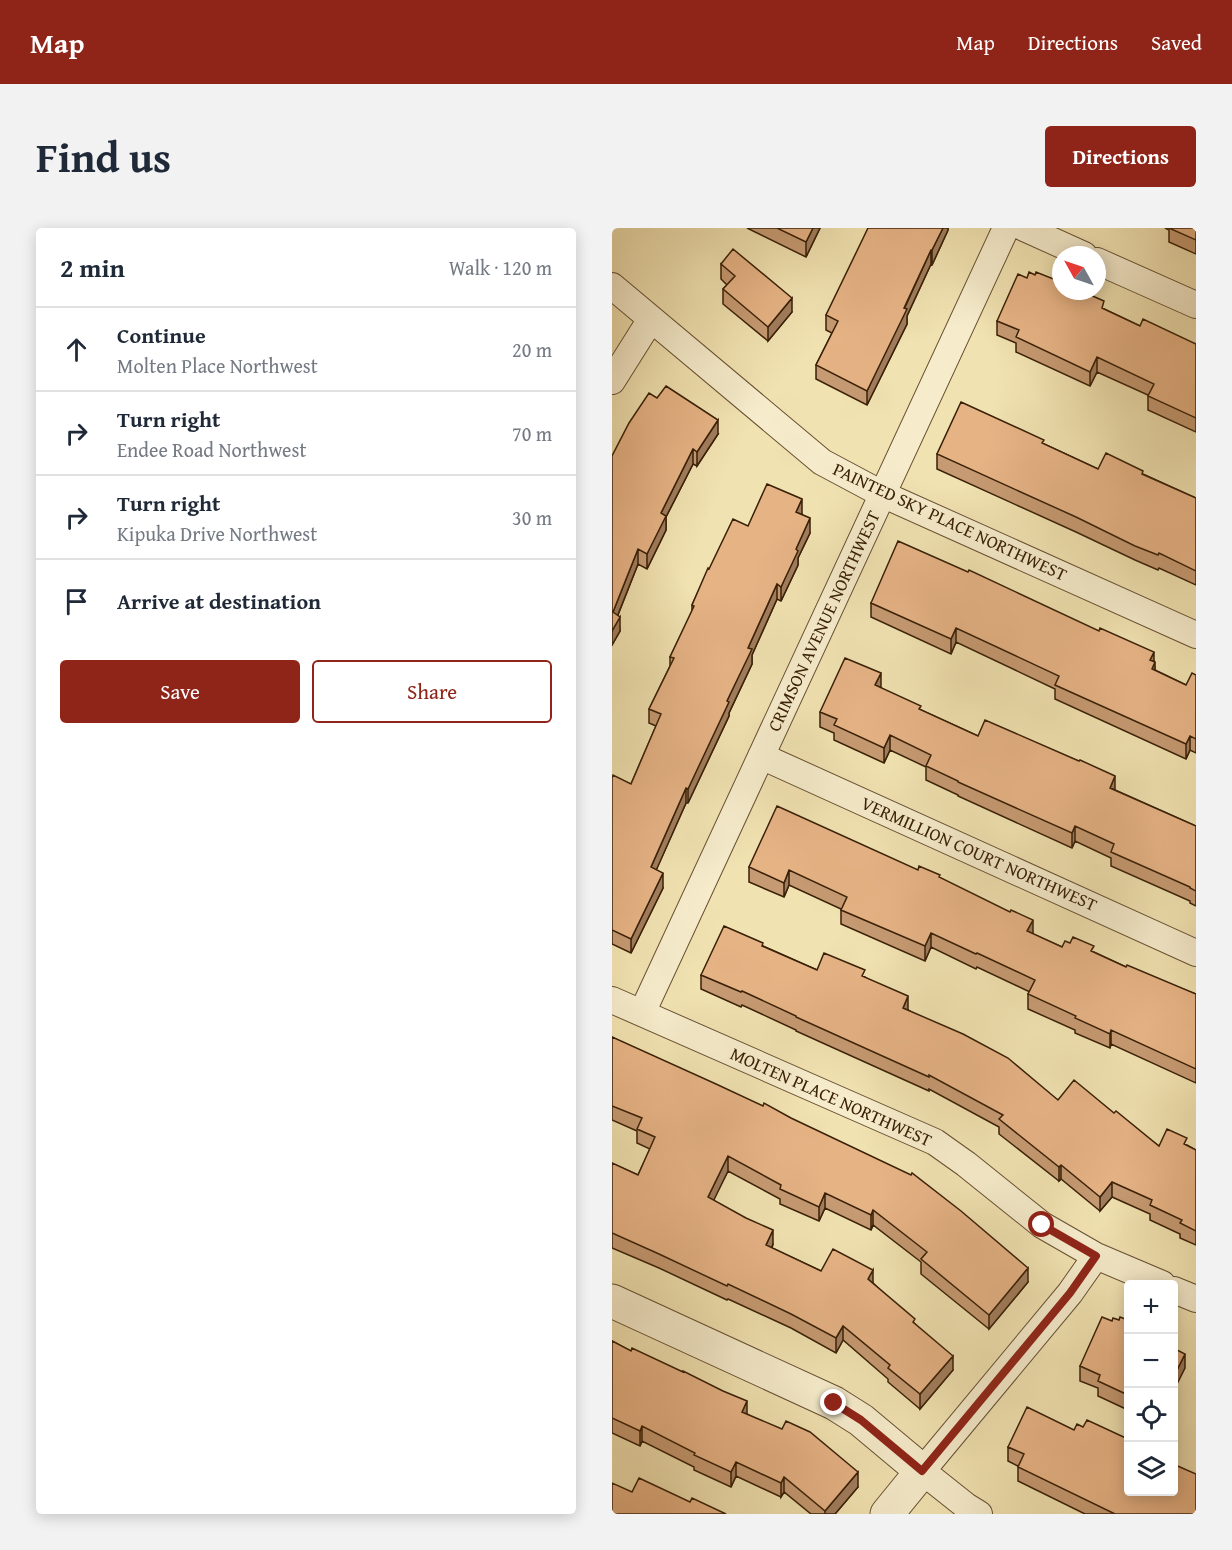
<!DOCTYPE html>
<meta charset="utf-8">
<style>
body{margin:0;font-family:"Gentium Book Plus",serif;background:#f2f2f3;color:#1f2937}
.controls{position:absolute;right:18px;bottom:18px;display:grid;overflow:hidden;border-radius:6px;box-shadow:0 3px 15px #0003}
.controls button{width:54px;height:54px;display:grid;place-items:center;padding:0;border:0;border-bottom:2px solid #e0e1e3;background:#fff;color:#1f2937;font:30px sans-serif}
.compass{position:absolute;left:440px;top:18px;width:54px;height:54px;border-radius:50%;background:#fff;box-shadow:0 3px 15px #0003;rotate:310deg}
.stop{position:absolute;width:18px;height:18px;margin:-14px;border:4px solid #8f2418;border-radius:50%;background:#fff}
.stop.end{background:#8f2418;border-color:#fff;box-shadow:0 2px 6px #0008}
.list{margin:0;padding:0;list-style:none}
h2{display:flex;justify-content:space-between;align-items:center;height:78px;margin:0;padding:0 24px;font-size:26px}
h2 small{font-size:20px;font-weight:400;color:#747a83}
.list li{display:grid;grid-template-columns:39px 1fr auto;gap:18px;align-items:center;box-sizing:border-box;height:84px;padding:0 24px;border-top:2px solid #e0e1e3}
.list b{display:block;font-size:22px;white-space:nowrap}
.list p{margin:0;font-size:20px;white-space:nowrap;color:#747a83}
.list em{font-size:20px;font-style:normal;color:#747a83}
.actions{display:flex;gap:12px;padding:18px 24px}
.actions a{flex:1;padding:14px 0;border:2px solid #8f2418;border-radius:6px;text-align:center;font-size:21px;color:#8f2418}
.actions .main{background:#8f2418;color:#fff}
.icon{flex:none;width:33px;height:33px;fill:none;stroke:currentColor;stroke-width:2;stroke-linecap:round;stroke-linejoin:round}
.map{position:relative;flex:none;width:584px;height:1286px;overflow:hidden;border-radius:6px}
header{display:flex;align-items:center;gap:36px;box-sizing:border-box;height:84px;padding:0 30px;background:#8f2418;color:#fff}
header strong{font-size:28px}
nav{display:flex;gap:33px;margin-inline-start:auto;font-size:21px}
.intro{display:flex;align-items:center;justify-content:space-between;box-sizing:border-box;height:144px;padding:0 36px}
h1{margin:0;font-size:42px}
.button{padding:15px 27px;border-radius:6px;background:#8f2418;color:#fff;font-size:21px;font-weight:700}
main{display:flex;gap:36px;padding:0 36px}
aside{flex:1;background:#fff;border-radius:6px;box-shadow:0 3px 15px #0003}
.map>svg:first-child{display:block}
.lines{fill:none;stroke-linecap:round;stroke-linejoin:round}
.minor-casing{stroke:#675032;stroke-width:28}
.tertiary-casing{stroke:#675032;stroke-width:35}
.minor{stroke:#f6eccc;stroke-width:26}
.tertiary{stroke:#f6eccc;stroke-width:33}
.wall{fill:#c69a72;stroke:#392007;stroke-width:1.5}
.shaded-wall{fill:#a17d5d;stroke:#392007;stroke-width:1.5}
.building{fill:#e6b385;stroke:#392007;stroke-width:1.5}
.route{stroke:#8f2418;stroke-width:8}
.labels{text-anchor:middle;stroke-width:6;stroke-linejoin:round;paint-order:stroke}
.street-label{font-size:18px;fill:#392007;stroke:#f6eccc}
</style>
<header>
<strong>Map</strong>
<nav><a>Map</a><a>Directions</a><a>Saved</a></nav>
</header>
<div class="intro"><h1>Find us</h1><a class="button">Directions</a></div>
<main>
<aside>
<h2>2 min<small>Walk · 120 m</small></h2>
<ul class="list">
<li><svg class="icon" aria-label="ahead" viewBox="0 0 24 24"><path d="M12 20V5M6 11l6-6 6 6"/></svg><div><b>Continue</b><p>Molten Place Northwest</p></div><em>20 m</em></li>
<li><svg class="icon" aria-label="right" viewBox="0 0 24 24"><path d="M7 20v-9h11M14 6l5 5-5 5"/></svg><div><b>Turn right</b><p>Endee Road Northwest</p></div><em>70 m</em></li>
<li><svg class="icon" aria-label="right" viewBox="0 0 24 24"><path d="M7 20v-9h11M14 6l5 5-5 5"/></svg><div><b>Turn right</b><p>Kipuka Drive Northwest</p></div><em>30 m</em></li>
<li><svg class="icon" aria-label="arrive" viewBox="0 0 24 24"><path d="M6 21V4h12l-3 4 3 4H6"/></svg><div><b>Arrive at destination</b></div></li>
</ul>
<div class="actions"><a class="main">Save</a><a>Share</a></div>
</aside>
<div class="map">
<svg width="584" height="1286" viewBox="0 0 584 1286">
<rect width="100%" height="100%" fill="#f1e2b1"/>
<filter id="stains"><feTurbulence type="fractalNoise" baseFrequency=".00333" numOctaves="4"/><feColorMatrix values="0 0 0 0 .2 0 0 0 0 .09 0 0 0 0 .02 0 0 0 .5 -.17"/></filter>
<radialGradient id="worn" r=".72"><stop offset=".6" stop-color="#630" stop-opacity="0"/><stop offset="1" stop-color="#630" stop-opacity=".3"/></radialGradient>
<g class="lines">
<defs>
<path id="minor" d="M412 0 472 27
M485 33 584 77
M0 58 210 234 270 266 584 407
M0 153 39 91
M149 528 584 725
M0 772 323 914 354 936 430 997 484 1028 550 1056
M30 785 394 0
M562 1062 584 1071
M367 1286 354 1278 310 1243 458 1065 484 1028"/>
<path id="tertiary" d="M0 1073 222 1175 249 1192 310 1243 275 1286"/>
</defs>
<!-- minor casing -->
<use href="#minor" class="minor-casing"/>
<!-- tertiary casing -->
<use href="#tertiary" class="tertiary-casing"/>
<!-- minor -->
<use href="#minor" class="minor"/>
<!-- tertiary -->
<use href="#tertiary" class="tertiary"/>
</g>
<!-- wall -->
<path class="wall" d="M135 0H208L194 29Z
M336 0V2L320 37 319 36 295 88V96L255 177 204 151V137L220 105 214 102V87Z
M553 0H584V26L557 14V2Z
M109 36 180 84 156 113 111 76V61L115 57 109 51Z
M492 81 528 98 584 116V204L536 182V167L485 144 478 158 404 124V115L385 107V93Z
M106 206 85 238 81 236 54 289V302L35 341 26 336 6 387 8 403 0 417V228Z
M432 216 486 241 531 246 584 270V357L547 340 546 342 523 332 464 304 325 241V226Z
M190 286 198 305 186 330V337L169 373 165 371 140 427V436L117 485V488L76 575H74L44 642 51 660 19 725 0 716V550L19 556 44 498 37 495V481L58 438V429L80 384V377L97 341 136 298Z
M259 375 542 433 543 442 574 457 584 447V525L578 522 574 531 443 471V461L344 414 339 426 259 389Z
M269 460 309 482 366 508 503 562 584 598V678L578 675V673L499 638V630L463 613 460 620 346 568V567L314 552V539L278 522 272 535 222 512V505L208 499V484Z
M137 639 306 642 328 650 421 706 450 719 482 724 514 739 584 766V855L499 816 498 820 463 805V802L416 781V766L418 764 365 739 364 741 319 719 313 733 229 696V681L177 657 172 669 137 654Z
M151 718 205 742 253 749 296 782 446 872 502 885 547 918 575 917 584 922V1017L568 1010V1006L538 992V986L500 969 488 983 449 951 447 953 387 906V899L317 861V863L184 803V802L130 777 129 779 89 761V747Z
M0 809 416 1054 377 1101 309 1046V1034L261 997 259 1002 213 980 207 993 168 976V971L116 943 101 972 161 1016 160 1020 209 1043 261 1055 303 1096 341 1142 308 1181 276 1154V1151L231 1112 224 1125 179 1100 116 1071 115 1072 47 1040 0 1020V935L26 947 38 921 25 915V903L0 892Z
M507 1092H516V1182L486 1168V1160L468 1153V1138L500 1093Z
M0 1113 135 1186 246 1259 223 1286H199L172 1264 169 1269 124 1248 119 1259 82 1242V1239L30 1213 28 1218 0 1205Z
M396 1219 584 1286H473L406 1253V1238L396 1233Z"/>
<!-- shaded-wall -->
<path class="shaded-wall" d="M201 0H208L194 29V14Z
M331 0H336V2L320 37V22Z
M319 22V36L295 88V96L255 177V163Z
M180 70V84L156 113V99Z
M485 129V144L478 158V144Z
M106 192V206L85 238V224Z
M81 221V236L54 289V302L35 341V326L49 285Z
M190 271V286L184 298V284Z
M198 290V305L186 330V337L169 373V359L184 321Z
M26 321V336L1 399V384Z
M165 356V371L140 427V436L117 485V488L76 575V561L115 473 136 420Z
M8 389V403L0 417V403Z
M344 400V414L339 426V411Z
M542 424V438L543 434V448L538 432Z
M269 445V460L263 457Z
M278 507V522L272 535V520Z
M578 508V522L574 531V516Z
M503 548V562L498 560Z
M74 560V575L39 654V639Z
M463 598V613L460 620V605Z
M177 642V657L172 669V655Z
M51 645V660L19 725V711Z
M421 692V706L415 703Z
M319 705V719L313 733V718Z
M296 768V783L291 780Z
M499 802V816L498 820V806Z
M116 928V943L96 984V969Z
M449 937V951L447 953V939Z
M500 954V969L488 983V969Z
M213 965V980L207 993V979Z
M261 982V997L259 1002V987Z
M161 1002V1016L154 1032V1017Z
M416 1040V1054L377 1101V1087Z
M261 1042V1057L256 1051Z
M231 1098V1112L224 1125V1110Z
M573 1126V1140L561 1164V1150Z
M341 1128V1142L308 1181V1166Z
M135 1173V1188L130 1184Z
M30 1198V1213L28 1218V1203Z
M124 1234V1248L119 1259V1244Z
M246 1244V1259L223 1286H213V1283Z
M172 1249V1264L169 1269V1255Z"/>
<!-- building -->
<path class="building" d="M165 0H201L194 14Z
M256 0H331L320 22H319L292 80 295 81 255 163 204 137 226 93 214 87Z
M557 0H584V12Z
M121 21 180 70 156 99 111 61 123 48 109 36Z
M417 44 423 47 424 44 449 54V63H469L492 73 490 80 528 98 531 91 584 116V190L536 168 542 156 485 129 478 144 404 109 407 102 385 93 406 46 415 50Z
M54 158 106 192 85 224 81 221 49 285 54 288 35 326 26 321 1 384 8 389 0 403V228L17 195 37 165 45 170Z
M349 174 432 212 430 215 486 241 494 225 531 243 530 246 584 270V343L547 325 546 327 523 318 464 289 325 226Z
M155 256 190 271 184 284 198 290 184 321 186 323 169 359 165 356 136 420 140 421 115 473 117 474 76 561 74 560 39 639 51 645 19 711 0 702V550L1 547 19 556 49 486 37 481 62 430 58 429 82 378 80 377 96 340 97 341 121 291 136 298Z
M286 313 356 344 357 342 487 403 488 400 542 424 538 432 543 434 540 441 574 457 580 445 584 447V511L578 508 574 516 443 457 447 448 344 400 339 411 259 375Z
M233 430 269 445 263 457 309 478 307 481 366 508 373 492 467 533 468 532 503 548 498 560 584 598V663L578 660V659L499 624 502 616 463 598 460 605 346 554V553L314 538 319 527 278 507 272 520 222 497 225 491 208 484Z
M165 578 306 642 307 638 328 647 327 649 398 684 399 682 421 692 415 703 450 719 453 713 458 715 461 709 482 718 479 723 514 739 515 737 584 766V841L499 802 498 806 463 790 464 788 416 766 423 752 365 725 364 726 319 705 313 718 229 682 235 669 177 642 172 655 137 639Z
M112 698 151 715 150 718 205 742 212 725 253 742 250 748 296 768 291 780 351 806 396 830 446 872 462 852 502 885 504 883 547 918 555 901 575 910 572 916 584 922V1003L568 995 570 992 538 977 540 972 500 954 488 969 449 937 447 939 387 891 391 887 317 847V849L184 789V788L130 763 129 764 89 747Z
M0 809 104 856 151 878 152 875 179 890 299 947 300 945 349 983 416 1040 377 1087 309 1031 315 1024 261 982 259 987 213 965 207 979 168 961 169 957 116 928 96 969 134 990 161 1002 154 1017 209 1043 221 1021 261 1042 256 1051 303 1091 301 1094 341 1128 308 1166 276 1140 278 1137 231 1098 224 1110 179 1086 116 1056 115 1058 47 1026 0 1005V935L26 947 43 909 25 901 30 890 0 878Z
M490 1089 500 1093 501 1090 507 1092 508 1089 516 1092V1167L486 1153 488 1147 468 1138Z
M0 1113 19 1123 20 1120 71 1144V1143L111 1163 135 1173 130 1184 170 1201 174 1193 198 1204 246 1244 213 1283 172 1249 169 1255 124 1234 119 1244 82 1227 83 1225 30 1198 28 1203 0 1190Z
M561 1118 564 1119 563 1121 573 1126 561 1150Z
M415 1179 462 1202 465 1196 471 1199 475 1192 516 1211V1263H561V1236L584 1246V1286H503L406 1239 412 1226 396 1219Z
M27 1250 78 1274 80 1270 114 1286H0V1255L20 1264Z"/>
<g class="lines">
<!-- route -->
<path class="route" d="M222 1175 249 1192 310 1243 458 1065 484 1028 430 997"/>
</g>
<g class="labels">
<!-- street labels -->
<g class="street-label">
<text transform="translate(338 294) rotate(25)" y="6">PAINTED SKY PLACE NORTHWEST</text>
<text transform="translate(212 393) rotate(-65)" y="6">CRIMSON AVENUE NORTHWEST</text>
<text transform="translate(367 626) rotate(24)" y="6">VERMILLION COURT NORTHWEST</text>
<text transform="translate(219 869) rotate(24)" y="6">MOLTEN PLACE NORTHWEST</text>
</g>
</g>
<rect width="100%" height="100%" filter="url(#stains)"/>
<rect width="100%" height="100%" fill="url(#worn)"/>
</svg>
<div class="controls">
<button>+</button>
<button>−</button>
<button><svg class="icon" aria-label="locate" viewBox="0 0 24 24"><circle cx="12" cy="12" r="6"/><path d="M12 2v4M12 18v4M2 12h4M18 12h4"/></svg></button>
<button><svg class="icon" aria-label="layers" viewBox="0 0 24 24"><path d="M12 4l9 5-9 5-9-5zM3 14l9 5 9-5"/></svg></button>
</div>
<svg class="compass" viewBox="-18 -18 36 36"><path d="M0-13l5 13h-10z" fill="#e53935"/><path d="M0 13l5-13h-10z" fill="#747a83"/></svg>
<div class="stop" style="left:430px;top:997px"></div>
<div class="stop end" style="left:222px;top:1175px"></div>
</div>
</main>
